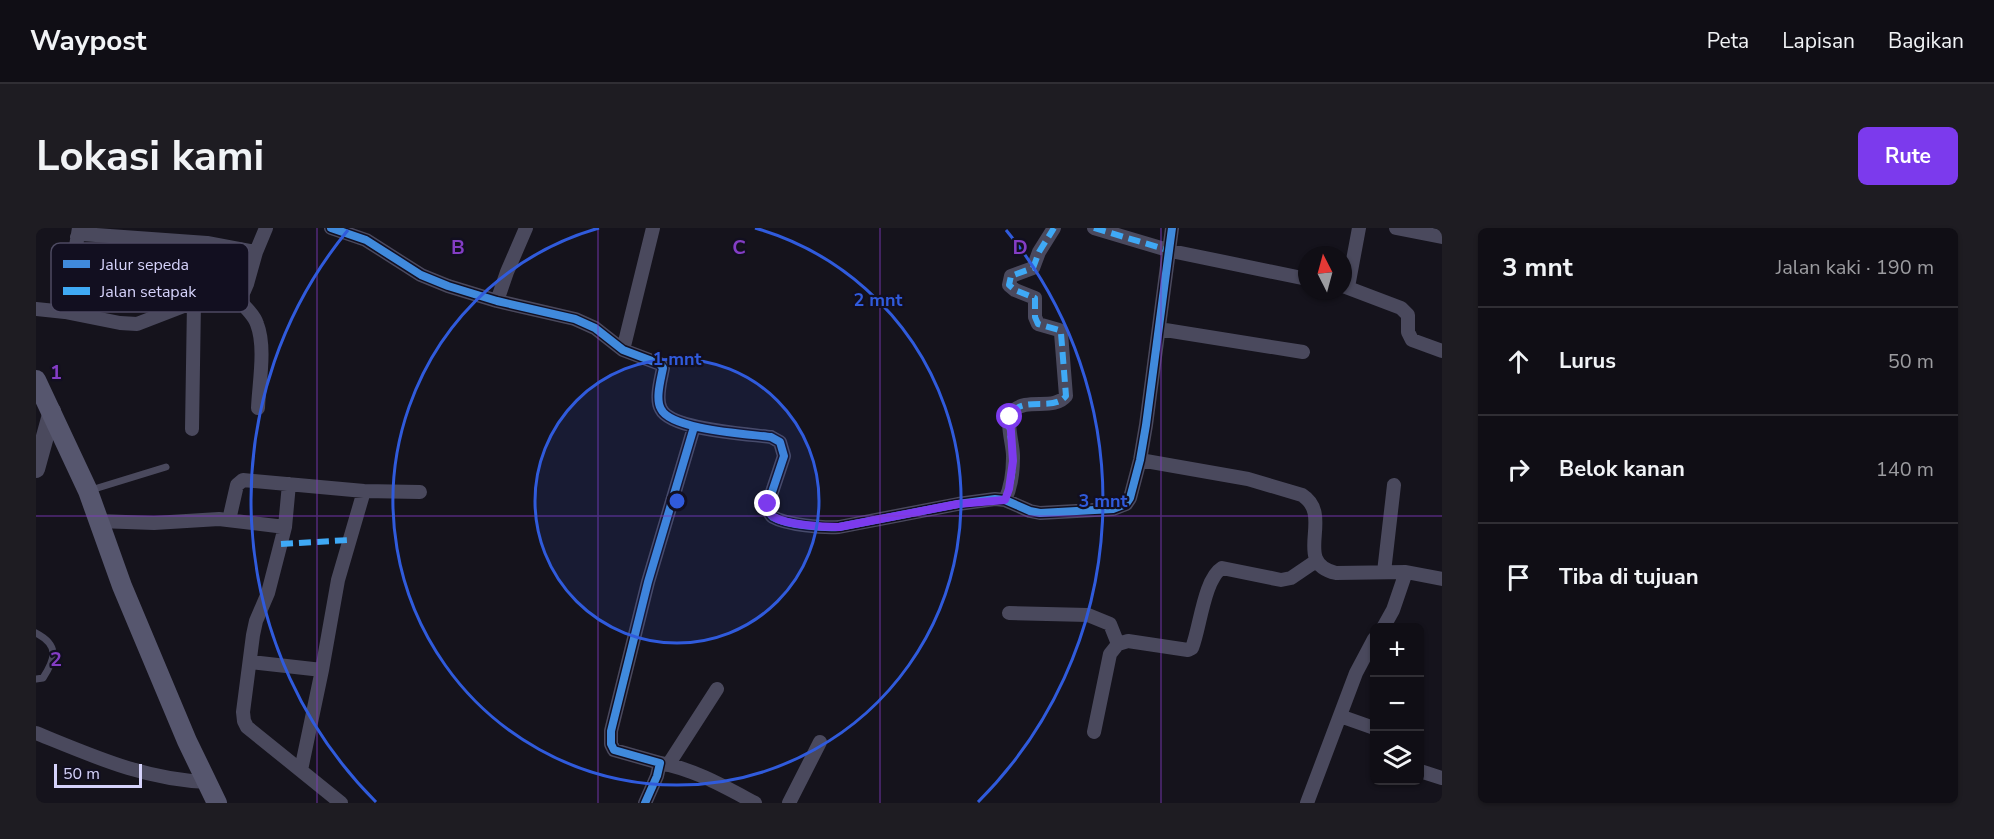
<!DOCTYPE html>
<html lang="id">
<meta charset="utf-8">
<style>
body{margin:0;font-family:"Nunito Sans",sans-serif;background:#1e1c22;color:#f1f3f6}
.controls{position:absolute;right:18px;bottom:18px;display:grid;overflow:hidden;border-radius:9px;box-shadow:0 2px 4px #0004}
.controls button{width:54px;height:54px;display:grid;place-items:center;padding:0;border:0;border-bottom:2px solid #302e34;background:#100e15;color:#f1f3f6;font:30px sans-serif}
.compass{position:absolute;left:1262px;top:18px;width:54px;height:54px;border-radius:50%;background:#100e15;box-shadow:0 2px 4px #0004;rotate:354deg}
.scale{position:absolute;left:18px;bottom:15px;width:88px;box-sizing:border-box;padding-left:6px;border:3px solid #d6d3fb;border-top:0;font-size:16px;line-height:21px;white-space:nowrap;color:#d6d3fb;-webkit-text-stroke:4px #120f20;paint-order:stroke}
.stop{position:absolute;width:18px;height:18px;margin:-14px;border:4px solid #7c3aed;border-radius:50%;background:#fff}
.stop.end{background:#7c3aed;border-color:#fff;box-shadow:0 2px 6px #0008}
.list{margin:0;padding:0;list-style:none}
h2{display:flex;justify-content:space-between;align-items:center;height:78px;margin:0;padding:0 24px;font-size:26px}
h2 small{font-size:20px;font-weight:400;color:#9c9ca0}
.list li{display:grid;grid-template-columns:39px 1fr auto;gap:18px;align-items:center;box-sizing:border-box;height:108px;padding:0 24px;border-top:2px solid #302e34}
.list b{display:block;font-size:22px;white-space:nowrap}
.list em{font-size:20px;font-style:normal;color:#9c9ca0}
.icon{flex:none;width:33px;height:33px;fill:none;stroke:currentColor;stroke-width:2;stroke-linecap:round;stroke-linejoin:round}
.map{position:relative;flex:none;width:1406px;height:575px;overflow:hidden;border-radius:9px}
header{display:flex;align-items:center;gap:36px;box-sizing:border-box;height:84px;padding:0 30px;background:#100e15;border-bottom:2px solid #302e34}
header strong{font-size:28px}
nav{display:flex;gap:33px;margin-inline-start:auto;font-size:21px}
.intro{display:flex;align-items:center;justify-content:space-between;box-sizing:border-box;height:144px;padding:0 36px}
h1{margin:0;font-size:42px}
.button{padding:15px 27px;border-radius:9px;background:#7c3aed;color:#fff;font-size:21px;font-weight:700}
main{display:flex;gap:36px;padding:0 36px}
aside{flex:1;background:#100e15;border-radius:9px;box-shadow:0 2px 4px #0004}
.map>svg:first-child{display:block}
.lines{fill:none;stroke-linecap:round;stroke-linejoin:round}
.service{stroke:#4a495d;stroke-width:7}
.minor{stroke:#4a495d;stroke-width:14}
.tertiary{stroke:#4a495d;stroke-width:18}
.secondary{stroke:#56566e;stroke-width:20}
.quiet{stroke:#3fa9f5;stroke-width:6;stroke-dasharray:12 6;stroke-linecap:butt}
.cycleway-casing{stroke:#120f20;stroke-width:11}
.cycleway{stroke:#408adc;stroke-width:8}
.route{stroke:#7c3aed;stroke-width:8}
.grid{fill:none;stroke:#843dc5;stroke-width:1.5;stroke-opacity:0.55}
.ring{fill:none;stroke:#305bdc;stroke-width:3}
.key{fill:#120f20;stroke:#4d4a62;stroke-width:1.5}
.key-label{font-size:16px;fill:#d6d3fb}
.grid-label{font-size:20px;text-anchor:middle;font-weight:bold;fill:#843dc5;stroke:#120f20;stroke-width:4.5;stroke-linejoin:round;paint-order:stroke}
.centre{fill:#305bdc;stroke:#120f20;stroke-width:3}
.ring-label{font-size:18px;text-anchor:middle;font-weight:bold;fill:#305bdc;stroke:#120f20;stroke-width:4.5;stroke-linejoin:round;paint-order:stroke}
</style>
<header>
<strong>Waypost</strong>
<nav><a>Peta</a><a>Lapisan</a><a>Bagikan</a></nav>
</header>
<div class="intro"><h1>Lokasi kami</h1><a class="button">Rute</a></div>
<main>
<div class="map">
<svg width="1406" height="575" viewBox="0 0 1406 575">
<rect width="100%" height="100%" fill="#15131c"/>
<g class="lines">
<!-- service -->
<path class="service" d="M55 262 130 239
M0 405C23 417 20 430 7 450L0 451"/>
<!-- minor -->
<path class="minor" d="M295 0 330 12 385 47 412 58 461 73 539 91 559 100 587 122 624 136 627 140C625 151 619 171 625 181 635 202 713 206 735 209L744 214 748 228 732 276C732 281 733 286 737 289 751 297 787 300 803 299L922 276 959 271 969 272 994 283 1004 285 1077 281 1090 276 1094 270 1104 232 1110 197 1136 0
M1058 0 1135 23 1271 51
M1360 0 1406 9
M41 9 46 6 171 15 220 24
M1307 58 1365 80 1372 87V104L1376 112 1406 123
M1312 59 1323 0
M197 67C205 75 218 86 221 96 230 119 223 155 222 180
M461 73 471 44 490 0
M0 81 29 84 84 95 101 96 158 74 203 66 208 63 211 56 220 24 230 0
M29 84 43 0
M1123 101 1267 124
M587 122 617 0
M156 201 158 74
M1104 232 1212 251 1266 267C1299 288 1255 335 1300 345L1370 344 1406 351
M253 256 249 299 232 365 220 393 217 407 207 484 208 493 211 499 305 575
M969 272C975 259 977 244 977 230 978 217 968 194 977 183 991 169 1018 183 1030 168L1025 105 1023 102 1002 96 999 89V70L979 62 973 57 975 48 997 40 1003 24 1018 0
M193 292 201 257 207 252 328 263 384 264
M62 293 118 295 183 291 249 299
M1348 344 1358 257
M973 385 1052 387 1074 396 1082 416
M1347 400 1357 382 1370 344
M215 434 286 442
M1304 488 1338 500
M1058 504 1074 426 1082 416 1092 413 1152 422 1156 420C1164 400 1168 351 1186 340L1245 352 1255 350 1280 333
M0 505C57 528 109 552 172 554
M624 535C658 541 689 559 719 575
M632 537 681 461
M265 542 286 442 302 352 328 263
M1384 543 1406 550
M609 575 621 548 624 535 578 522 575 516V503L612 354 658 199
M753 575 784 514
M1271 575 1320 445 1338 411"/>
<!-- tertiary -->
<path class="tertiary" d="M0 241 16 183"/>
<!-- secondary -->
<path class="secondary" d="M0 152 52 263 86 358 151 513 181 575"/>
<!-- quiet -->
<path class="quiet" d="M1058 0 1135 23
M969 272C975 259 977 244 977 230 978 217 968 194 977 183 991 169 1018 183 1030 168L1025 105 1023 102 1002 96 999 89V70L979 62 973 57 975 48 997 40 1003 24 1018 0
M245 316 313 312"/>
<defs>
<path id="cycleway" d="M295 0 330 12 385 47 412 58 461 73 539 91 559 100 587 122 624 136 627 140C625 151 619 171 625 181 635 202 713 206 735 209L744 214 748 228 732 276C732 281 733 286 737 289 751 297 787 300 803 299L922 276 959 271 969 272 994 283 1004 285 1077 281 1090 276 1094 270 1104 232 1110 197 1136 0
M609 575 621 548 624 535 578 522 575 516V503L612 354 658 199"/>
</defs>
<!-- cycleway casing -->
<use href="#cycleway" class="cycleway-casing"/>
<!-- cycleway -->
<use href="#cycleway" class="cycleway"/>
</g>
<g class="lines">
<!-- route -->
<path class="route" d="M732 276C732 281 733 286 738 289 751 297 787 299 803 299L922 276 969 272 973 261 977 233 974 189"/>
</g>
<!-- grid -->
<path class="grid" d="M281 0V575M562 0V575M844 0V575M1125 0V575M0 288H1406"/>
<!-- distance rings -->
<circle cx="641" cy="273" r="142" fill="#305bdc" fill-opacity=".12"/>
<g class="ring">
<circle cx="641" cy="273" r="142"/>
<path d="M719 0A284 284 0 1 1 563 0"/>
<path d="M340 574A426 426 0 0 1 312 2M970 2A426 426 0 0 1 942 574"/>
</g>
<!-- legend -->
<rect x="15" y="15" width="198" height="69" rx="9" class="key"/>
<rect x="27" y="32" width="27" height="8" fill="#408adc"/>
<rect x="27" y="59" width="27" height="8" fill="#3fa9f5"/>
<g class="key-label">
<text x="64" y="42">Jalur sepeda</text>
<text x="64" y="69">Jalan setapak</text>
</g>
<g class="grid-label">
<text x="422" y="26">B</text>
<text x="703" y="26">C</text>
<text x="984" y="26">D</text>
<text x="20" y="151">1</text>
<text x="20" y="438">2</text>
</g>
<circle cx="641" cy="273" r="9" class="centre"/>
<g class="ring-label">
<text x="842" y="78">2 mnt</text>
<text x="641" y="137">1 mnt</text>
<text x="1067" y="279">3 mnt</text>
</g>
</svg>
<div class="controls">
<button>+</button>
<button>−</button>
<button><svg class="icon" aria-label="layers" viewBox="0 0 24 24"><path d="M12 4l9 5-9 5-9-5zM3 14l9 5 9-5"/></svg></button>
</div>
<svg class="compass" viewBox="-18 -18 36 36"><path d="M0-13l5 13h-10z" fill="#e53935"/><path d="M0 13l5-13h-10z" fill="#9c9ca0"/></svg>
<div class="scale">50 m</div>
<div class="stop" style="left:974px;top:189px"></div>
<div class="stop end" style="left:732px;top:276px"></div>
</div>
<aside>
<h2>3 mnt<small>Jalan kaki · 190 m</small></h2>
<ul class="list">
<li><svg class="icon" aria-label="ahead" viewBox="0 0 24 24"><path d="M12 20V5M6 11l6-6 6 6"/></svg><div><b>Lurus</b></div><em>50 m</em></li>
<li><svg class="icon" aria-label="right" viewBox="0 0 24 24"><path d="M7 20v-9h11M14 6l5 5-5 5"/></svg><div><b>Belok kanan</b></div><em>140 m</em></li>
<li><svg class="icon" aria-label="arrive" viewBox="0 0 24 24"><path d="M6 21V4h12l-3 4 3 4H6"/></svg><div><b>Tiba di tujuan</b></div></li>
</ul>
</aside>
</main>
